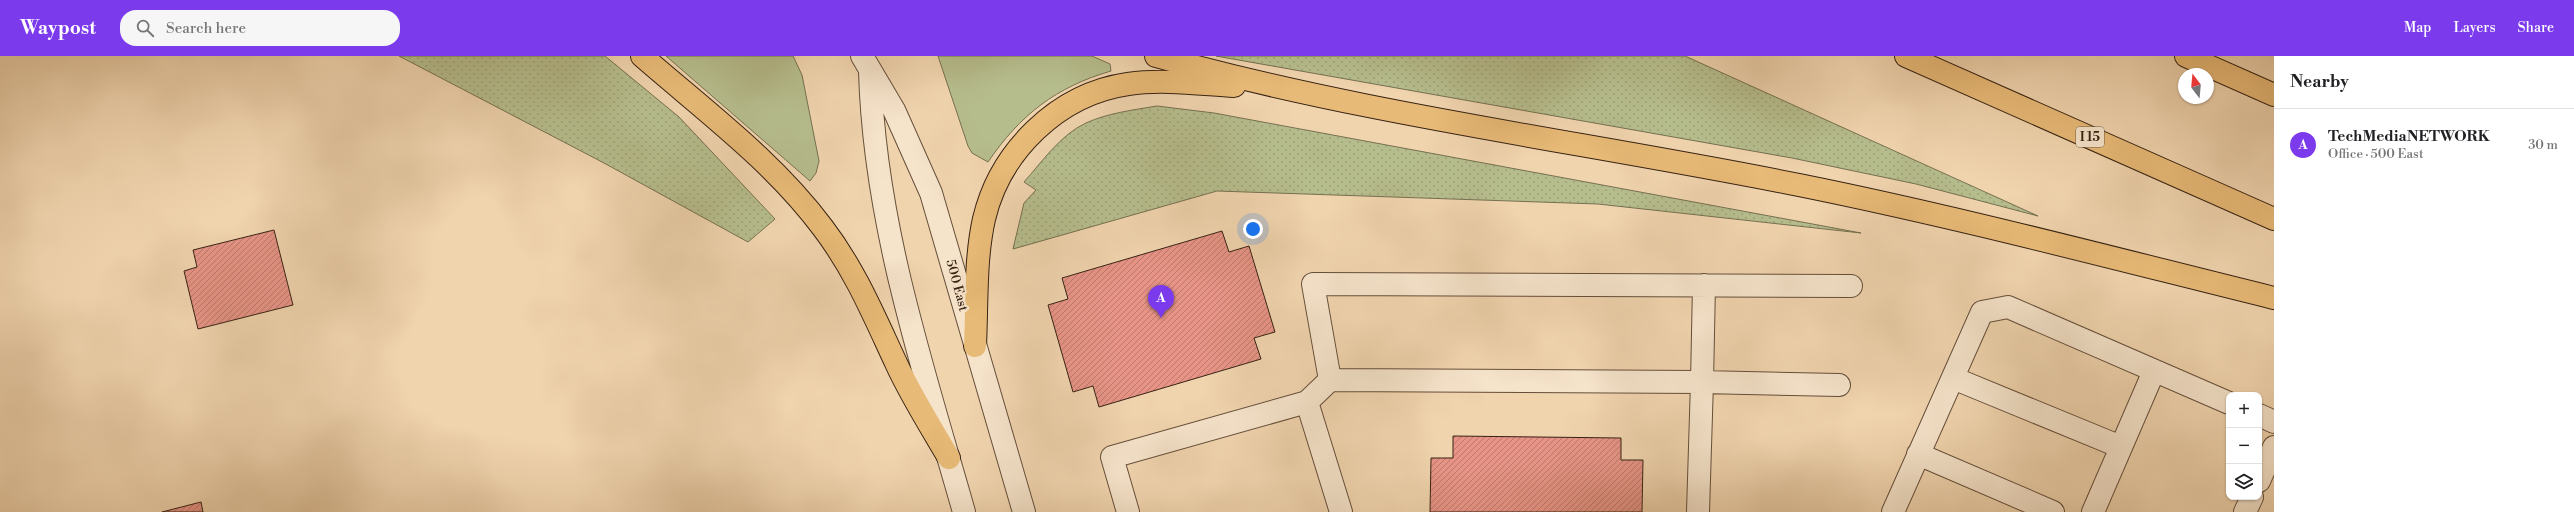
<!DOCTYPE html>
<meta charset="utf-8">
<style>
body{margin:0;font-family:"Libre Bodoni",serif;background:#f6f6f6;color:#202124}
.controls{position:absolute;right:12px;bottom:12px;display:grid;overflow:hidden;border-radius:8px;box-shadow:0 1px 3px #0004}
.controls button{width:36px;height:36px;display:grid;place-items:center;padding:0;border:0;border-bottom:1px solid #e0e0e0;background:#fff;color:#202124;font:20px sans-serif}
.compass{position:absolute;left:2178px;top:12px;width:36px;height:36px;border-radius:50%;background:#fff;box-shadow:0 1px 3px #0004;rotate:344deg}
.you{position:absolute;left:1253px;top:173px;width:14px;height:14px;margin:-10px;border:3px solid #fff;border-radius:50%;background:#1a73e8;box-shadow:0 0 0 6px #1a73e833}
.badge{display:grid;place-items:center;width:26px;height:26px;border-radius:50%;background:#7c3aed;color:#fff;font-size:13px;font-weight:700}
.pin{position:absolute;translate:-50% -33px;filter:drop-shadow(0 1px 2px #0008)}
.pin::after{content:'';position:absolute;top:21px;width:14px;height:12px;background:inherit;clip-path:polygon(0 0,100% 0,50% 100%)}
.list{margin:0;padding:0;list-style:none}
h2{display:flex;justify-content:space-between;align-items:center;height:52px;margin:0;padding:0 16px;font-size:17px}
h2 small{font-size:13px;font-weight:400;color:#757577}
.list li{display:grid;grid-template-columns:26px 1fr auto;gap:12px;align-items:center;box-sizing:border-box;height:72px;padding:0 16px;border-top:1px solid #e0e0e0}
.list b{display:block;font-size:15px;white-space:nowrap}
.list p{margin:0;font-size:13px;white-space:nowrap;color:#757577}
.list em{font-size:13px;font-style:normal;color:#757577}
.icon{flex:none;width:22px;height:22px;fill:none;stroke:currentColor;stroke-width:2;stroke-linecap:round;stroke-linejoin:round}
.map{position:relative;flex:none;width:2274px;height:456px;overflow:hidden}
header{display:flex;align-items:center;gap:24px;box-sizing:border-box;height:56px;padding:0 20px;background:#7c3aed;color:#fff}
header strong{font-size:19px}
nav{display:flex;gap:22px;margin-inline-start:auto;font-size:14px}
.search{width:280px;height:36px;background:#f6f6f6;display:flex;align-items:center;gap:10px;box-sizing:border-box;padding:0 14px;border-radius:16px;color:#757577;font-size:15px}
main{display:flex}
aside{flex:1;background:#fff}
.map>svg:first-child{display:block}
.grass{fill:url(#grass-dots);stroke:#767050}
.garden{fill:#b6bd8d;stroke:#767050}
.building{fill:url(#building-hatch);stroke:#372213}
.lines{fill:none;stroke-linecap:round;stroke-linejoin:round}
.minor-casing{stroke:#654e3a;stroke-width:24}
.highway-casing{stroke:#372213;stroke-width:24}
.minor{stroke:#f5e3ca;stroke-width:22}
.highway{stroke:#e8ba77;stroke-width:22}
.labels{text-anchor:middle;stroke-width:4;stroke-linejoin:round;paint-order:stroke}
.shield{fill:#f5e3ca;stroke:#705c4a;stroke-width:1}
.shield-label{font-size:12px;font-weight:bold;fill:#372213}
.street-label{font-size:13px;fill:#372213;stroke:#f5e3ca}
</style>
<header>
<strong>Waypost</strong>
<div class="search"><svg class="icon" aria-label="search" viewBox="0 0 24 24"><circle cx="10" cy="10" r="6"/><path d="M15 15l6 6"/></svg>Search here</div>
<nav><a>Map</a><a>Layers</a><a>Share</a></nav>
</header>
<main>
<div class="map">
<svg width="2274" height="456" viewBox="0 0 2274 456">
<defs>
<pattern id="grass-dots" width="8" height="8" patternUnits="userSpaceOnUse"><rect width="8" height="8" fill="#b6bd8d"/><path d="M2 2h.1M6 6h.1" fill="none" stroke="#9da279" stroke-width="1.8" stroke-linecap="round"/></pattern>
<pattern id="building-hatch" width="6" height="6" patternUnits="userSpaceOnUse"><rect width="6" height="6" fill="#e79486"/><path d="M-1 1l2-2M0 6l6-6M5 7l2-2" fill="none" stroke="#bc786c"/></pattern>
</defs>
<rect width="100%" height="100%" fill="#f0d4ae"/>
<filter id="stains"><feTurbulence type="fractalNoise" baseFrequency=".005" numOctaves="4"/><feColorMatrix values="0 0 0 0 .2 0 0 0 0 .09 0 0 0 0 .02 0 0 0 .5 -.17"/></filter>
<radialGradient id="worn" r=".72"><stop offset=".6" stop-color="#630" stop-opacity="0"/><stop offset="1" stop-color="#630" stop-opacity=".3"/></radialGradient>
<!-- grass -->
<path class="grass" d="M399 0H605L679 61 775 163 748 186 604 107Z
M1216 0H1685L2038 160 1916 128 1792 102Z
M1157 50 1214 57 1861 177 1598 148 1217 135 1013 193 1024 147 1036 134 1024 126C1042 106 1060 79 1086 67 1108 57 1133 54 1157 50Z"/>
<!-- garden -->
<path class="garden" d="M666 0H793L802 19 819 105 816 117 810 125Z
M938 0H1092L1110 8 1111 15C1056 31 1020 59 988 106L972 97 968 90Z"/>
<!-- building -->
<path class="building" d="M274 174 293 249 198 273 184 215 197 211 193 194Z
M1222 175 1229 196 1249 190 1275 276 1254 282 1261 303 1099 351 1093 330 1073 336 1048 249 1068 243 1062 222Z
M1453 380 1621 382V404H1643L1642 456H1430L1431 402H1453Z
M201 446 203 456H162Z"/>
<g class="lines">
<defs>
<path id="minor" d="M862 0 894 54 931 137 1024 456
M870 15C874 166 923 312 964 456
M1704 229 1702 326 1839 329
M1953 322 2121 391
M1330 324 1313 228 1851 230
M1307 346 1341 456
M2259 359 2274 366
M1918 398 2053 456
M2259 425 2274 391
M1128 456 1112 401 1307 346 1330 324 1702 326 1698 456
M1893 456 1982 256 2008 251 2229 347
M2093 456 2154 315
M2245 456 2252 441"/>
<path id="highway" d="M642 0C705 55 773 105 823 172 855 214 874 260 896 307 911 340 931 371 949 402
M1156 0C1367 59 1585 86 1799 129 1958 161 2116 203 2274 242
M1906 0 2274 163
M2186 0 2274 39
M975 290C977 248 975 203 984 163 1000 95 1058 38 1128 28 1163 23 1199 28 1234 30"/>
</defs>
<!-- minor casing -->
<use href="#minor" class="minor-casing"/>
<!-- highway casing -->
<use href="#highway" class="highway-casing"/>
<!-- minor -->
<use href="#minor" class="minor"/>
<!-- highway -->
<use href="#highway" class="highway"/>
</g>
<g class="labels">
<!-- shield labels -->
<rect class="shield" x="2076" y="71" width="28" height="20" rx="3"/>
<g class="shield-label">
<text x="2090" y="85">I 15</text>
</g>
<!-- street labels -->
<g class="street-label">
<text transform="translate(958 229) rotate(75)" y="5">500 East</text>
</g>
</g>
<rect width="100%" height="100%" filter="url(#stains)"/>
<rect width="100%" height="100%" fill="url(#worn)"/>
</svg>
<div class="controls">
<button>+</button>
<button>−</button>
<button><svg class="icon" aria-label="layers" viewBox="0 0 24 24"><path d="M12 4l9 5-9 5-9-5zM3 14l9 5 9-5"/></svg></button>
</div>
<svg class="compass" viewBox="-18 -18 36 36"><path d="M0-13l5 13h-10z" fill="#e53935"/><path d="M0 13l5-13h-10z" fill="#757577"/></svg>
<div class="you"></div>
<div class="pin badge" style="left:1161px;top:262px">A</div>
</div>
<aside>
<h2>Nearby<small></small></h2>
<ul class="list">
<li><span class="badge">A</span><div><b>TechMediaNETWORK</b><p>Office · 500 East</p></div><em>30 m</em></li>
</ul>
</aside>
</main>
